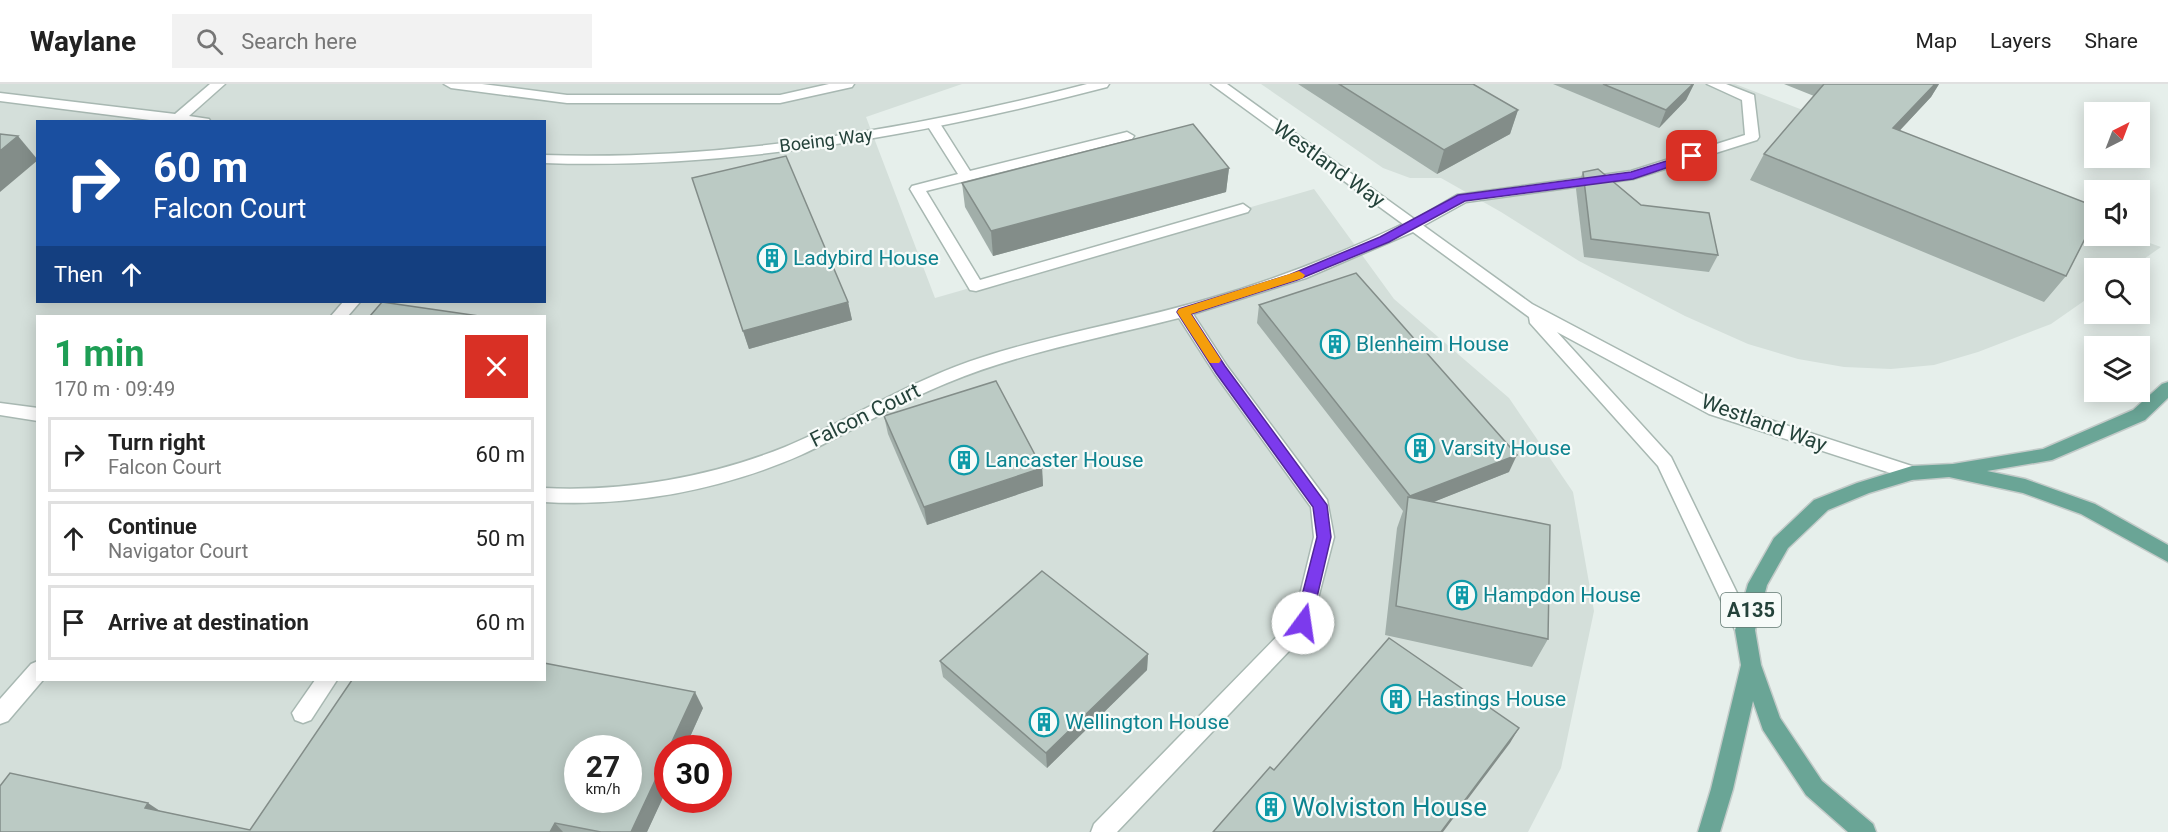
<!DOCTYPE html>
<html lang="en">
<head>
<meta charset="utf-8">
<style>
	:root { --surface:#fff; --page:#f2f2f2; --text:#222; --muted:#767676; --line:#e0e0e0 }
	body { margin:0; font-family:Roboto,sans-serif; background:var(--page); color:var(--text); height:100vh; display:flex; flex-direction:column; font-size:22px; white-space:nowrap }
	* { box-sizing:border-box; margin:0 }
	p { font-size:20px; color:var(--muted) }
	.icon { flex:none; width:33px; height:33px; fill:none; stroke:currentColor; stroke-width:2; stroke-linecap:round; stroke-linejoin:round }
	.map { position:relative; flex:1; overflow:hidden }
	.sheet { position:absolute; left:36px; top:231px; width:510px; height:366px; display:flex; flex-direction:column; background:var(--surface); border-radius:0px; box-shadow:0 3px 15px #0003 }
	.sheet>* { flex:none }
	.hud { position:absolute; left:36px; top:36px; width:510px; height:183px; border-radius:0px; box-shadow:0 3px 15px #0003; background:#1a4fa0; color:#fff; overflow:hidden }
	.needle { width:39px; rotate:42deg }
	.tools { position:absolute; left:2084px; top:18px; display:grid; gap:12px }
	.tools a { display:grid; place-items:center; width:66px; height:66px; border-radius:0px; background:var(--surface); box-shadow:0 3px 15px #0003; font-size:30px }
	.speed { position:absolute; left:564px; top:651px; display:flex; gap:12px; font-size:30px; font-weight:700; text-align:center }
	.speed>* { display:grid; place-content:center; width:78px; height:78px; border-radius:50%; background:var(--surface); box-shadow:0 3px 15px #0003; line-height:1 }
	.speed small { font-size:15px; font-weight:400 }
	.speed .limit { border:9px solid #d22; background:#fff; color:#111 }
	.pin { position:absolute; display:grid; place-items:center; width:51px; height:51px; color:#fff; margin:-26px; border-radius:12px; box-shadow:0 3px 9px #0006 }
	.me { position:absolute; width:66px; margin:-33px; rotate:14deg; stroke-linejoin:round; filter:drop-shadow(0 0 4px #0008) }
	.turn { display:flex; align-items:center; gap:21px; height:126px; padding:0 18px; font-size:27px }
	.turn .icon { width:78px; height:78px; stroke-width:2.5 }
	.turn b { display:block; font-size:42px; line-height:51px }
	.then { display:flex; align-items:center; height:57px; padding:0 18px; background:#0003; gap:12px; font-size:22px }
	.round { display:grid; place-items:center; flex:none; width:63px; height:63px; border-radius:0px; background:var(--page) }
	.head { display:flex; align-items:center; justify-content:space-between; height:102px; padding:0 18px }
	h1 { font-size:36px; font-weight:700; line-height:45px; color:#1e9e55 }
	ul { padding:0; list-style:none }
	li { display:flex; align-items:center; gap:18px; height:75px; margin:0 12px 9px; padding:0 6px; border:3px solid var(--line); border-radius:0px }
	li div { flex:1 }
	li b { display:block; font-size:22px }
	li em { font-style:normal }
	header { display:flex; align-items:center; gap:36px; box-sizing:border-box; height:84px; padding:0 30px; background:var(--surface); border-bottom:2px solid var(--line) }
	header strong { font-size:28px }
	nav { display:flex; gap:33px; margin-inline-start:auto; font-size:21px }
	.search { width:420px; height:54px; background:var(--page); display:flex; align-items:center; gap:15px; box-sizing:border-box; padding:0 21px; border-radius:0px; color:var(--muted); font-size:22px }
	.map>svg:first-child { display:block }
</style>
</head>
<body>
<header>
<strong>Waylane</strong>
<div class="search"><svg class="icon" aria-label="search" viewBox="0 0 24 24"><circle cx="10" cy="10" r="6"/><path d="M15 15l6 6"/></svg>Search here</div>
<nav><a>Map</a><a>Layers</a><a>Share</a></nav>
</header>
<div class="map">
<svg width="2168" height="748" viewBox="0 0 2168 748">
	<rect width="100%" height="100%" fill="#e6efeb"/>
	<!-- built -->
	<g fill="#d4dfda" fill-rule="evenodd">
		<path d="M 0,0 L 962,0 L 866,33 L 935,214 L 1314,105 L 1394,215 L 1509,314 L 1573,408 L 1594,527 L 1561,684 L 1528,748 L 0,748 ZM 38,38 L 544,38 L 544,218 L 38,218 ZM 38,232 L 544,232 L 544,596 L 38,596 ZM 578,664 L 628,664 L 628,716 L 578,716 ZM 668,664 L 718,664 L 718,716 L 668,716 Z"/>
		<path d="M 1261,0 L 1735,0 L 2094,138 L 2094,152 L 2130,152 L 2161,163 L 2131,184 L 2094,184 L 2094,210 L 2051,240 L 1978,268 L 1934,281 L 1891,285 L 1844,283 L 1798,275 L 1748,260 L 1685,232 L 1579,177 L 1501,128 L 1441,94 L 1410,94 L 1383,84 Z"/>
	</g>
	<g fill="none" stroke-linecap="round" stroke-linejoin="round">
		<!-- lane casing -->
		<g stroke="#a8b8b2" stroke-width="3">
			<g id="lane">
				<path d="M 444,0 L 482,0 L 567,11 L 780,11 L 829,0 L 854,0 L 852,3 L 780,19 L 567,19 L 451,4 Z"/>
				<path d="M 1707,0 L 1726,0 L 1754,11 L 1759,53 L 1757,56 L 1633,95 L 1466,118 L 1419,144 L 1414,146 L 1406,141 L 1457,111 L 1631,87 L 1745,51 L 1742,16 Z"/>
				<path d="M 934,37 L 939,38 L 970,87 L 1127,48 L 1134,52 L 1132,55 L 926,107 L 980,196 L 1243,120 L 1250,125 L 1248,128 L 976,207 L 970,206 L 910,105 L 912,102 L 958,90 L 927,41 Z"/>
				<path d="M 0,319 L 38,324 L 38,337 L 0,331 Z"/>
				<path d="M 315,596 L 337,596 L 311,636 L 303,639 L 295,636 L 292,629 Z"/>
			</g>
		</g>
		<!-- street casing -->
		<g stroke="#a8b8b2" stroke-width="3">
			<g id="street">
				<path d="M 210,0 L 225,0 L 189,32 L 209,35 L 211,38 L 166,38 L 0,17 L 0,9 L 175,30 Z"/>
				<path d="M 1087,0 L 1109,0 L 1107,3 C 927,50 731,86 544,79 L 544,71 C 721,77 916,45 1087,0 Z"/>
				<path d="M 1211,0 L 1227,0 L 1532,220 L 1721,320 L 1918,384 L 1921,389 L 1918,394 L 1912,396 L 1709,330 L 1557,248 L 1671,373 L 1755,546 L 1752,552 L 1745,555 L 1738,552 L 1658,382 L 1530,239 L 1529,233 L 1413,148 L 1306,194 L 1193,230 L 1227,282 L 1327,416 L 1334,453 L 1310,545 L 1117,748 L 1091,748 L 1094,740 L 1294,535 L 1314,453 L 1311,423 L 1215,290 L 1179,234 C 1101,254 1022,268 947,299 C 897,319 851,348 801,371 C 722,406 630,423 544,418 L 544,404 C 625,408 710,393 785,363 C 852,335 913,295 983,273 C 1057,249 1134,237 1208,215 C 1275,196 1340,170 1403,140 Z"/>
				<path d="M 343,218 L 360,218 L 348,232 L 331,232 Z"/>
				<path d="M 38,577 L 38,596 L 43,596 L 8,637 L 0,640 L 0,615 L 31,580 Z"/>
			</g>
		</g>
		<!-- primary casing -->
		<g stroke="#c2cac8" stroke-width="3">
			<path id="primary" d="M 2168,298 L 2168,314 L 2145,336 L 2052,376 L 1987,387 L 2025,395 L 2095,420 L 2168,461 L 2168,478 L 2081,430 L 2023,409 L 1949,393 L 1912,396 L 1869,409 L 1828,426 L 1788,464 L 1767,501 L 1755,546 L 1761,581 L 1780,634 L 1822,697 L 1873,740 L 1876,748 L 1848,748 L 1806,711 L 1763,646 L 1753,617 L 1733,705 L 1720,748 L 1698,748 L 1711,705 L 1741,581 L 1735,546 L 1748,500 L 1774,454 L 1814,416 L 1857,399 L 1912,382 L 1953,380 L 2043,365 L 2133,326 L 2162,300 Z"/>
		</g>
		<!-- lane -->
		<use href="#lane" fill="#fff" fill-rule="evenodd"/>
		<!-- street -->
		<use href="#street" fill="#fff" fill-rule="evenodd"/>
		<!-- primary -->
		<use href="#primary" fill="#6aa596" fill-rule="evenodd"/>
	</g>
	<!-- wall -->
	<g fill="#a1aea9">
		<path d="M 1298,0 L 1473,0 L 1518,26 L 1510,50 L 1437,90 Z"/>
		<path d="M 1553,0 L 1694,0 L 1686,16 L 1659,44 Z"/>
		<path d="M 1784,0 L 1939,0 L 1931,13 L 1899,47 L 2066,192 L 2044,218 L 1750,96 L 1764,70 L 1814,12 Z"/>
		<path d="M 1229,84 L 1226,108 L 993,172 L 965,123 L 962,99 Z"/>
		<path d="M 1583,88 L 1641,121 L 1718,171 L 1709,188 L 1584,173 L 1576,105 Z"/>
		<path d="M 692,94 L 848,218 L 852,236 L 749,265 Z"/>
		<path d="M 1259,221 L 1509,388 L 1433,418 L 1548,555 L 1532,583 L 1385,551 L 1397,444 L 1403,427 L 1257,239 Z"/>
		<path d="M 884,332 L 1042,384 L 1043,402 L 927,441 L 888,350 Z"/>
		<path d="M 1148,570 L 1147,586 L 1047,684 L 943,593 L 940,577 Z"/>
		<path d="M 703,624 L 647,748 L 0,748 L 160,727 L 250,746 Z"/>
	</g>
	<!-- shaded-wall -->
	<g fill="#838d89">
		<path d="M 1693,0 L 1694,0 L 1686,16 L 1659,44 L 1666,26 Z"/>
		<path d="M 1935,0 L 1939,0 L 1931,13 L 1877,71 L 1893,44 Z"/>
		<path d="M 1518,26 L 1510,50 L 1437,90 L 1444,66 Z"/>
		<path d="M 18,52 L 38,76 L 0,108 L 0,67 Z"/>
		<path d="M 1229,84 L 1226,108 L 993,172 L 991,147 Z"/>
		<path d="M 848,218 L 852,236 L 749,265 L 743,247 Z"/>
		<path d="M 1517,371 L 1509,388 L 1406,429 L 1407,422 L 1410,412 Z"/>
		<path d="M 1042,384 L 1043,402 L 927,441 L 924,423 Z"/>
		<path d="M 1148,570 L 1147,586 L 1047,684 L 1046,669 Z"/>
		<path d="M 695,608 L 703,624 L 685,664 L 669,664 Z"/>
		<path d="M 1519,644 L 1510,659 L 1443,748 L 1441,748 Z"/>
		<path d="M 668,669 L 668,703 L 647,748 L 631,748 Z"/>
		<path d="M 148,719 L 169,733 L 145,724 Z"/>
		<path d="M 555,739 L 563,748 L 550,748 Z"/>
	</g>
	<!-- building -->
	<g fill="#bbcac4" stroke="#838d89" stroke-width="1.5" fill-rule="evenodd">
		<path d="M 1339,0 L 1473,0 L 1518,26 L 1444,66 Z"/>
		<path d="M 1603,0 L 1693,0 L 1666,26 Z"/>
		<path d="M 1824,0 L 1935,0 L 1893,44 L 2094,122 L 2094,137 L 2066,192 L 1764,70 Z"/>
		<path d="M 1193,40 L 1229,84 L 991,147 L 962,99 Z"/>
		<path d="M 0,50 L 18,52 L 0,67 Z"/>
		<path d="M 786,72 L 848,218 L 743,247 L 692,94 Z"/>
		<path d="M 1598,85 L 1641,121 L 1709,129 L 1718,171 L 1591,155 L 1583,88 Z"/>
		<path d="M 1356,189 L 1517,371 L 1410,412 L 1259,221 Z"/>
		<path d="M 382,218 L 479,232 L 370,232 Z"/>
		<path d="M 996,297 L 1042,384 L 924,423 L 884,332 Z"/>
		<path d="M 1408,413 L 1550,441 L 1548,555 L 1396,522 Z"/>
		<path d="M 1042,487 L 1148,570 L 1046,669 L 940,577 Z"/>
		<path d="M 1389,554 L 1519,644 L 1441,748 L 1213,748 L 1270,683 L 1274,686 Z"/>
		<path d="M 544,579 L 695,608 L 669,664 L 668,664 L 668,669 L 631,748 L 601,748 L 555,739 L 550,748 L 0,748 L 0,702 L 10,689 L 148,719 L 145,724 L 250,746 L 352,596 L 544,596 ZM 578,664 L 628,664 L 628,716 L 578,716 Z"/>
	</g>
	<!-- route -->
	<path fill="#7c3aed" stroke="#51269a" stroke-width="1.5" d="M 1692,69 L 1696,70 L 1696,74 L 1633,95 L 1465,117 L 1389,158 L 1297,196 L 1191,230 L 1225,282 L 1327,421 L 1331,453 L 1311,539 L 1308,544 L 1303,546 L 1298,544 L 1295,539 L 1317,453 L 1313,423 L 1216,289 L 1177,228 L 1179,225 L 1289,191 L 1380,153 L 1458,111 L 1631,88 Z"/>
	<!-- slow -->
	<path fill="#f59e0b" d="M 1299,187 L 1305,191 L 1303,194 L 1191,230 L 1221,276 L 1219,279 L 1210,279 L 1177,228 L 1179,225 Z"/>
	<!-- icons -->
	<defs>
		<g id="building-ring" transform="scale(1.5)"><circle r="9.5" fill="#f7fbf9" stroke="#0f9aa8" stroke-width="1.5"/><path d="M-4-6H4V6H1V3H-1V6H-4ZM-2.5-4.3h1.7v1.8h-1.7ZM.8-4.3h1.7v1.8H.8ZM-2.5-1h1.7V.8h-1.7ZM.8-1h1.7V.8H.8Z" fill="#0f9aa8"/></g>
	</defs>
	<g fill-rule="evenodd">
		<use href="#building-ring" x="772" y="174"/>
		<use href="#building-ring" x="1335" y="260"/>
		<use href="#building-ring" x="1420" y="364"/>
		<use href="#building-ring" x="964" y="376"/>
		<use href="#building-ring" x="1462" y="511"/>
		<use href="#building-ring" x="1396" y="615"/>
		<use href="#building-ring" x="1044" y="638"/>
		<use href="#building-ring" x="1271" y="723"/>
	</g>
	<g text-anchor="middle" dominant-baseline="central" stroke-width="4.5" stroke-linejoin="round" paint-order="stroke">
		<!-- far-street labels -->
		<g font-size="18" fill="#24423a" stroke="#f7fbf9">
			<text transform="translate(826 56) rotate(-7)">Boeing Way</text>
		</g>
		<!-- shield labels -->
		<rect fill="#f7fbf9" stroke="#637a73" stroke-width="1.5" x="1721" y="509" width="60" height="34" rx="4.5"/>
		<g font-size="20" font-weight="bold" fill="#24423a">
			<text x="1751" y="526">A135</text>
		</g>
		<!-- street labels -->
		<g font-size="21" fill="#24423a" stroke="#f7fbf9">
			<text transform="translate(1329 80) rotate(36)">Westland Way</text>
			<text transform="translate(865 331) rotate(-26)">Falcon Court</text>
			<text transform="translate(1764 339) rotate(20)">Westland Way</text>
		</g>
		<!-- culture labels -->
		<g font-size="21" fill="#0d838f" stroke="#f7fbf9" text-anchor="start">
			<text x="793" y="174">Ladybird House</text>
			<text x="1356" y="260">Blenheim House</text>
			<text x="1441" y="364">Varsity House</text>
			<text x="985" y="376">Lancaster House</text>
			<text x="1483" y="511">Hampdon House</text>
			<text x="1417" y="615">Hastings House</text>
			<text x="1065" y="638">Wellington House</text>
		</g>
		<!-- near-culture labels -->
		<g font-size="26" fill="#0d838f" stroke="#f7fbf9" text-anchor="start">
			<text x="1292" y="723">Wolviston House</text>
		</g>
	</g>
</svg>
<div class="tools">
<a><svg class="needle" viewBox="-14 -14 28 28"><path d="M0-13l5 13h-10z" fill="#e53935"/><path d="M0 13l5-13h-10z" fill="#767676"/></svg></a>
<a><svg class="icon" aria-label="sound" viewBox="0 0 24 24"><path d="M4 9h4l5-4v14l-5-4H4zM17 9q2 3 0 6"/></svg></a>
<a><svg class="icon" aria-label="search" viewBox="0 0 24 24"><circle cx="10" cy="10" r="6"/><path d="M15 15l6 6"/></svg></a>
<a><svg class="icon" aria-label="layers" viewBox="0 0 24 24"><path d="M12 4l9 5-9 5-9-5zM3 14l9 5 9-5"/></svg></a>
</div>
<div class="speed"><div>27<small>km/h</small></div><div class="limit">30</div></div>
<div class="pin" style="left:1692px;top:72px;background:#d93025"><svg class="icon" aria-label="arrive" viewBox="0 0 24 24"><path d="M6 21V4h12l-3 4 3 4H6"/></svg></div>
<svg class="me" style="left:1303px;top:539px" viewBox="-20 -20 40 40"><circle r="19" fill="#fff"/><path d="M0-13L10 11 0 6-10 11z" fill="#7c3aed"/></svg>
<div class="hud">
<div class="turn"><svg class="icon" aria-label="right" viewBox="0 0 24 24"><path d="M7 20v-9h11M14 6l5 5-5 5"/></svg><div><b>60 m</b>Falcon Court</div></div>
<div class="then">Then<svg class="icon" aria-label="ahead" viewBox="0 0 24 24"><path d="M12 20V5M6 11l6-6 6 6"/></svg></div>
</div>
<section class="sheet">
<div class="head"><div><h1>1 min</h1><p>170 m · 09:49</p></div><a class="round" style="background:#d93025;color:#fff"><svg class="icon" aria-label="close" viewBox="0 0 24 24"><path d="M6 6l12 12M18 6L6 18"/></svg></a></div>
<ul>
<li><svg class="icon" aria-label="right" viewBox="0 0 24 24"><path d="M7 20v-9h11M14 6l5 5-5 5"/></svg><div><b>Turn right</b><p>Falcon Court</p></div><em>60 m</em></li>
<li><svg class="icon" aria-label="ahead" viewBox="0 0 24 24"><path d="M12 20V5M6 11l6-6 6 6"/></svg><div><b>Continue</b><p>Navigator Court</p></div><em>50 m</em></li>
<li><svg class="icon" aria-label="arrive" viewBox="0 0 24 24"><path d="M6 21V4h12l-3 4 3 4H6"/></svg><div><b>Arrive at destination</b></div><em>60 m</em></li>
</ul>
</section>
</div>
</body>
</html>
